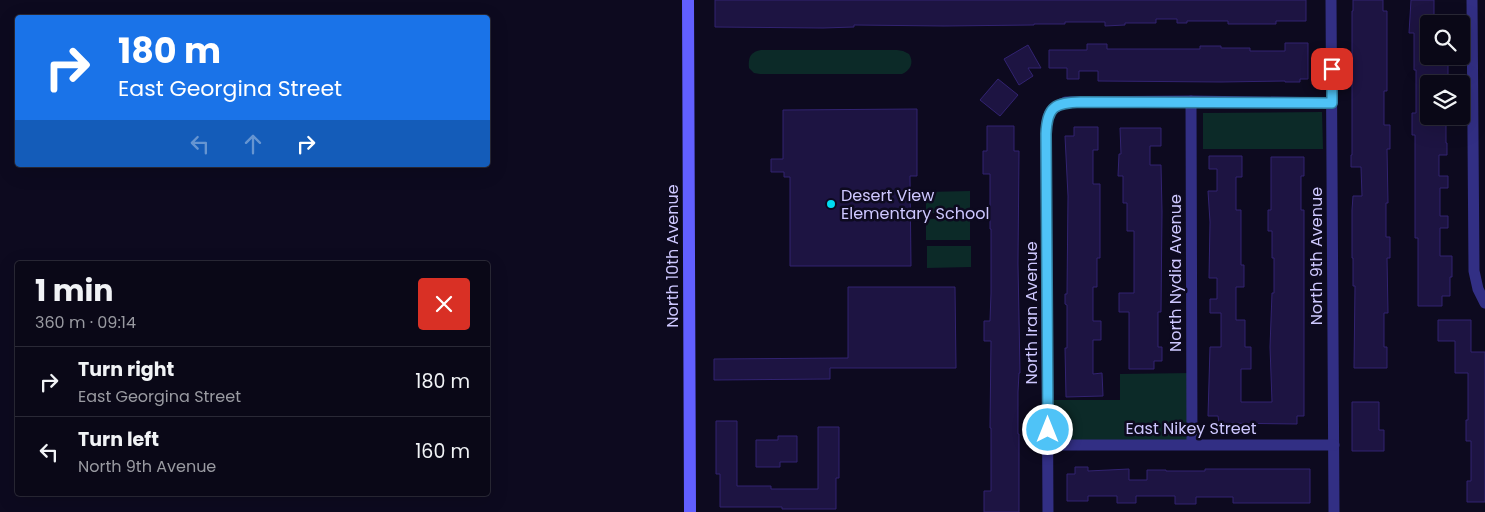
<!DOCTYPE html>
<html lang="en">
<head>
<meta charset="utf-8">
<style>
	:root { --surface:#0a0817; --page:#131120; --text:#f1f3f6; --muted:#999aa1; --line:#2a2936 }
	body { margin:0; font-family:Poppins,sans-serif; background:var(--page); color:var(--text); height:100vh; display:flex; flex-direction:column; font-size:19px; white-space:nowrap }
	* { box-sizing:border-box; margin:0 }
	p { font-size:16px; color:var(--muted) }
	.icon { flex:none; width:28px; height:28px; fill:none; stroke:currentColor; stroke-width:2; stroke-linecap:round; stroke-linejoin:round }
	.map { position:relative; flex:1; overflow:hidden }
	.side { position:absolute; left:15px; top:261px; width:475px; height:235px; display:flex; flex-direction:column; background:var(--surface); border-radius:5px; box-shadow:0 5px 20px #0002,0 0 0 1px var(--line) }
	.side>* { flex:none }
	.hud { position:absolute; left:15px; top:15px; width:475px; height:152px; border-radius:5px; box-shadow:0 5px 20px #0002,0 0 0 1px var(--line); background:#1a73e8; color:#fff; overflow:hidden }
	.fabs { position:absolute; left:1420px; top:15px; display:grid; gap:10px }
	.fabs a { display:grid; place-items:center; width:50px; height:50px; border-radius:5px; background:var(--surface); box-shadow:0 5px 20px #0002,0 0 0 1px var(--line); font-size:25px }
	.pin { position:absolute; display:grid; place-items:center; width:42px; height:42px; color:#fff; margin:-21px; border-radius:10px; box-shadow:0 2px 8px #0006 }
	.me { position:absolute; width:55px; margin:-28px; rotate:0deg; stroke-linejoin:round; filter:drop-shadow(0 0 4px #0008) }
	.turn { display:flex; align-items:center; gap:18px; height:105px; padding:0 20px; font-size:22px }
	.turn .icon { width:65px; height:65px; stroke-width:2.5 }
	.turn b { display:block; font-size:35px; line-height:42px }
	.lanes { display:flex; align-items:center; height:48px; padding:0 20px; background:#0003; justify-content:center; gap:25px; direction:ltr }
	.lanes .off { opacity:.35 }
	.round { display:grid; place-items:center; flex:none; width:52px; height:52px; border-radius:5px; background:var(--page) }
	.summary { display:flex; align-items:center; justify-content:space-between; height:85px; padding:0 20px }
	h1 { font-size:30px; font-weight:700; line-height:38px }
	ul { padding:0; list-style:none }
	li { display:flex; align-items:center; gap:15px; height:70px; padding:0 20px; border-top:1px solid var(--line) }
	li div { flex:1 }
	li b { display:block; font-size:19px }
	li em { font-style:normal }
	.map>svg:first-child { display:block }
</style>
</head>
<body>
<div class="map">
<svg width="1485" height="512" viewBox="0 0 1485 512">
	<rect width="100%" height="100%" fill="#0d0a1f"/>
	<!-- green -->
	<g fill="#0c2a28">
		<path d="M 761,50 L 897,50 L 903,51 L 909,54 C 914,62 911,70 902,74 L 760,74 L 754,73 L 749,68 C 748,58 750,52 761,50 Z"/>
		<path d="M 1322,112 L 1323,149 L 1203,149 L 1203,113 Z"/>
		<path d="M 970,191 L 970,213 L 926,213 L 926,192 Z"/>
		<path d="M 970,218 L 970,240 L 926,240 L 926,219 Z"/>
		<path d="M 927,246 L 971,246 L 971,267 L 927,268 Z"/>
		<path d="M 1192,373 L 1192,444 L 1048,445 L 1048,400 L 1120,400 L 1120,374 Z"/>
	</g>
	<!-- building -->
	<g fill="#1d1442" stroke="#322371">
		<path d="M 715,0 L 1306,0 L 1306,21 L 1276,21 L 1276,24 L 1228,24 L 1228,21 L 1187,21 L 1187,23 L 1177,23 L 1177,19 L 1156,19 L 1156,23 L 1125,23 L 1125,25 L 1105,26 L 1105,22 L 1065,22 L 1065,24 L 1034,24 L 1034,25 L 944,26 L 854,25 L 854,27 L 823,28 L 715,27 Z"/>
		<path d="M 1353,0 L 1383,0 L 1383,11 L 1387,11 L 1387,91 L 1384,91 L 1384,125 L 1390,125 L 1390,149 L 1387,149 L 1388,203 L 1386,203 L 1386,237 L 1390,237 L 1390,258 L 1387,258 L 1388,313 L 1384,313 L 1384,347 L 1387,347 L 1387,368 L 1354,368 L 1355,286 L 1353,286 L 1353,258 L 1352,258 L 1352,210 L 1353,196 L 1362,196 L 1361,167 L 1351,167 L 1351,155 L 1352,155 L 1352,11 L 1353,11 Z"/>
		<path d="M 1411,0 L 1434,0 L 1434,24 L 1429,24 L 1429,56 L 1448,56 L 1448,84 L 1429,84 L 1429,116 L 1446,116 L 1446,143 L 1447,143 L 1447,155 L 1439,155 L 1439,176 L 1448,176 L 1448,188 L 1440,188 L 1440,216 L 1448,216 L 1448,228 L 1440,228 L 1440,256 L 1452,256 L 1452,277 L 1450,277 L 1450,296 L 1442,296 L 1442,306 L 1418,306 L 1418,238 L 1415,238 L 1415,135 L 1412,135 L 1412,113 L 1416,113 L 1416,70 L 1414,70 L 1414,33 L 1409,33 Z"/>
		<path d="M 1285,43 L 1308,43 L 1308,79 L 1300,79 L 1300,82 L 1285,82 L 1285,81 L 1221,82 L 1098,81 L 1098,71 L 1079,71 L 1079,79 L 1067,79 L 1067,68 L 1049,68 L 1049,50 L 1087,50 L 1087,44 L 1107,44 L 1107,49 L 1200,49 L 1200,46 L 1221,46 L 1221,48 L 1250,48 L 1250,51 L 1285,51 Z"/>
		<path d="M 1028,45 L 1041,68 L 1028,68 L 1033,76 L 1019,85 L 1004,59 Z"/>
		<path d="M 998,79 L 1018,95 L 1000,116 L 980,100 Z"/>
		<path d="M 917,109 L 917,176 L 910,176 L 911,266 L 790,266 L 790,177 L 784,177 L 784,172 L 771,172 L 771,159 L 783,159 L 783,110 Z"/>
		<path d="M 987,126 L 1014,126 L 1014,151 L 1019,151 L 1018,264 L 1020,373 L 1019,373 L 1018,392 L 1018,434 L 1019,434 L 1019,512 L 984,512 L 984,491 L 991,491 L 991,428 L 990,428 L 991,341 L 984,341 L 984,321 L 990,321 L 991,293 L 991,229 L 990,229 L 990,174 L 983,174 L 983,151 L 987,151 Z"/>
		<path d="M 1074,127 L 1098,127 L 1098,150 L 1093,150 L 1093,184 L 1100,184 L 1100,258 L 1097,258 L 1097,287 L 1093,287 L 1093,321 L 1101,321 L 1101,340 L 1093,340 L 1093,374 L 1102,373 L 1103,396 L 1066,397 L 1065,348 L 1067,348 L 1067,305 L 1065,304 L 1065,294 L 1067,294 L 1068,196 L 1065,136 L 1074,136 Z"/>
		<path d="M 1120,128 L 1161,128 L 1161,146 L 1150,146 L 1150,165 L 1161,165 L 1162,212 L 1161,312 L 1158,312 L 1158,347 L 1162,347 L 1162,361 L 1154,361 L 1154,369 L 1129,369 L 1129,312 L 1119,312 L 1119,293 L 1134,293 L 1134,231 L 1127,231 L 1127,203 L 1123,203 L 1123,176 L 1118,176 L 1119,154 L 1121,154 Z"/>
		<path d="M 1209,156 L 1242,156 L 1242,177 L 1236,177 L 1236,210 L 1241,210 L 1241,265 L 1244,265 L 1244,287 L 1236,287 L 1236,320 L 1245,320 L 1245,347 L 1251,347 L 1251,369 L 1241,369 L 1241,402 L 1272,402 L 1270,347 L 1272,293 L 1274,293 L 1274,258 L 1272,258 L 1272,231 L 1268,231 L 1268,210 L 1271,210 L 1271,157 L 1304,157 L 1304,176 L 1301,176 L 1301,210 L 1304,210 L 1304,416 L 1297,416 L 1297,424 L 1219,423 L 1218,416 L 1208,416 L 1210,347 L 1221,347 L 1221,313 L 1210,313 L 1210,299 L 1217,299 L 1217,278 L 1209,278 L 1210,222 L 1208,191 L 1217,191 L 1217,169 L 1209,169 Z"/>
		<path d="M 848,287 L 955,287 L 956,368 L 830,368 L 830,379 L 714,380 L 714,359 L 848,358 Z"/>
		<path d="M 1438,320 L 1471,320 L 1471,352 L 1485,352 L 1485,502 L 1467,502 L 1467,481 L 1471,481 L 1471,441 L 1466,441 L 1466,420 L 1468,420 L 1468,373 L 1455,373 L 1455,341 L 1438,341 Z"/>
		<path d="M 1352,402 L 1379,402 L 1379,430 L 1384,430 L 1384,451 L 1352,451 Z"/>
		<path d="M 716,421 L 737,421 L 737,486 L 771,486 L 771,489 L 818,489 L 818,427 L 839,427 L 839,478 L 836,478 L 836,509 L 782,509 L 782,507 L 720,507 L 720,474 L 716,474 Z"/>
		<path d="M 778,436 L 797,436 L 797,462 L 780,462 L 780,467 L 756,467 L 756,440 L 778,440 Z"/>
		<path d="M 1075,467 L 1088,467 L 1088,471 L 1129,469 L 1129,480 L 1147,480 L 1147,470 L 1166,470 L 1166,471 L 1205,471 L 1205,469 L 1310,469 L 1310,503 L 1233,503 L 1233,497 L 1196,497 L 1196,504 L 1175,504 L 1175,496 L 1136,496 L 1136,503 L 1117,503 L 1117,496 L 1088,496 L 1088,501 L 1067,501 L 1067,474 L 1075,474 Z"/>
	</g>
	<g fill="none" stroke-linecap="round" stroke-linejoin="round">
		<!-- street -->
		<g stroke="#322f84" stroke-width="11">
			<path d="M 1331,0 L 1334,512"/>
			<path d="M 1472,0 L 1474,271 L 1478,289 L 1485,303"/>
			<path d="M 1191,101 L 1192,444"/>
			<path d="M 1048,445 L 1334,445"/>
			<path d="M 1048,512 L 1046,134 C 1047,115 1048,109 1066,102 L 1191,101 L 1332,103"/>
		</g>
		<!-- secondary -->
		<path stroke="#615fff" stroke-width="12" d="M 688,0 L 690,512"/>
	</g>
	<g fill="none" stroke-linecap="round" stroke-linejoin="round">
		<!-- route casing -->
		<g stroke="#337fa1" stroke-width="12">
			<path id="route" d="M 1048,430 L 1046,134 C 1047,106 1055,103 1081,102 L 1332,103 L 1332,69"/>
		</g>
		<!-- route -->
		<use href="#route" stroke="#4fc3f7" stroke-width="9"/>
	</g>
	<!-- markers -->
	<circle fill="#00ddf3" stroke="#0d0a1f" stroke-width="2" cx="831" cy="204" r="5"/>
	<g text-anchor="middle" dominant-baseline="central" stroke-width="5" stroke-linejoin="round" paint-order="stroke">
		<!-- poi labels -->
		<g font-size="16" fill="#cec8ff" stroke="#0d0a1f" text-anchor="start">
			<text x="841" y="195">Desert View<tspan x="841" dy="18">Elementary School</tspan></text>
		</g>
		<!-- street labels -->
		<g font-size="16" fill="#cec8ff" stroke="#0d0a1f">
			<text transform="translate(672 256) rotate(-90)">North 10th Avenue</text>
			<text transform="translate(1316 256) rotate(-90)">North 9th Avenue</text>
			<text transform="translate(1175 273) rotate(-90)">North Nydia Avenue</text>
			<text transform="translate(1031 313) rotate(-90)">North Iran Avenue</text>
			<text x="1191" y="428">East Nikey Street</text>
		</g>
	</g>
</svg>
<div class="fabs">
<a><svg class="icon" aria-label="search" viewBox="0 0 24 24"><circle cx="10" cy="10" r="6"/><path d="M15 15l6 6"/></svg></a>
<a><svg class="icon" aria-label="layers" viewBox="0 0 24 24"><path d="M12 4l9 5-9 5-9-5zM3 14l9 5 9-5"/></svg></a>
</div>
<div class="pin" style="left:1332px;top:69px;background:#d93025"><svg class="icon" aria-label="arrive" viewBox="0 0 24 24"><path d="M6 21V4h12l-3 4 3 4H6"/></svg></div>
<svg class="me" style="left:1048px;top:430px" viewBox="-20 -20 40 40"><circle r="17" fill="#4fc3f7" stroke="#fff" stroke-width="3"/><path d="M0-11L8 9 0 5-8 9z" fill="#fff"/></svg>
<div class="hud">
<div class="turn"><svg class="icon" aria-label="right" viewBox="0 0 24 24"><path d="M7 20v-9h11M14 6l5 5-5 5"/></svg><div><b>180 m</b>East Georgina Street</div></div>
<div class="lanes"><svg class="icon off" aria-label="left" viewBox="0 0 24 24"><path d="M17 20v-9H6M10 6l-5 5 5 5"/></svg><svg class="icon off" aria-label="ahead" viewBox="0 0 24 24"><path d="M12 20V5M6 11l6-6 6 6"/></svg><svg class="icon" aria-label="right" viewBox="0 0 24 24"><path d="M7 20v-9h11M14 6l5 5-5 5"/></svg></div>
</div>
<section class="side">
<div class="summary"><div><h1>1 min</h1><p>360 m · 09:14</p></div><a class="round" style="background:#d93025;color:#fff"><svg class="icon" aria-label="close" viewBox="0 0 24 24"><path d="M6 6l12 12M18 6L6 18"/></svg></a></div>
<ul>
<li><svg class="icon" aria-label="right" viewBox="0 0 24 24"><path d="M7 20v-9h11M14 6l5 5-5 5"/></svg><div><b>Turn right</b><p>East Georgina Street</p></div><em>180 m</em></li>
<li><svg class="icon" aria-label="left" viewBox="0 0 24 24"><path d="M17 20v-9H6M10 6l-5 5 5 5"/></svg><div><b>Turn left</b><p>North 9th Avenue</p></div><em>160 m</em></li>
</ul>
</section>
</div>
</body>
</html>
